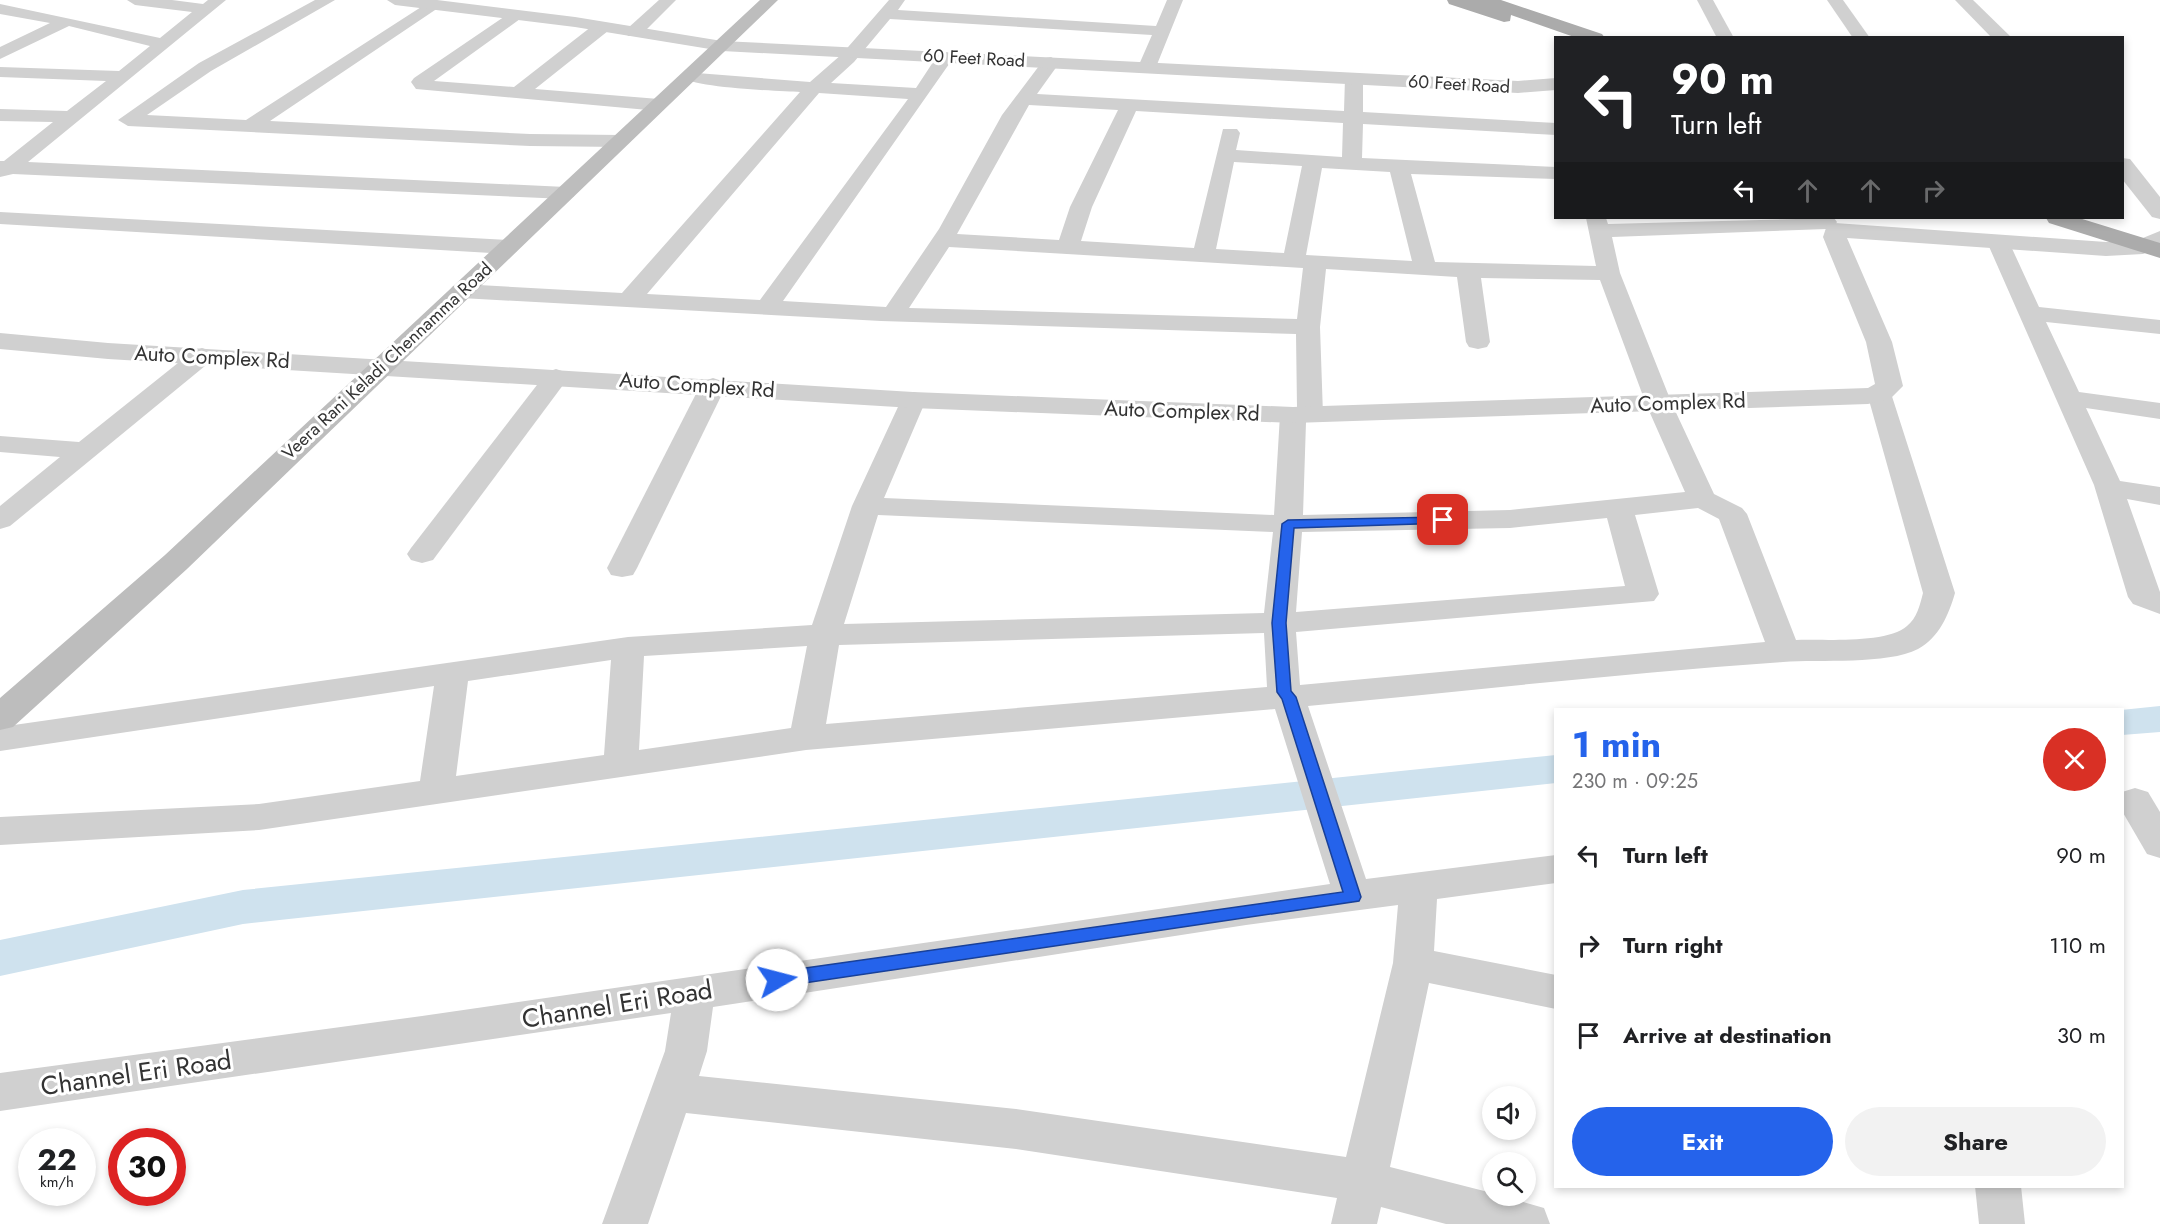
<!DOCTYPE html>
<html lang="en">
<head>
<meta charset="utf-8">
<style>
	:root { --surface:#fff; --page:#f2f2f2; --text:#202124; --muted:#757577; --accent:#2563eb }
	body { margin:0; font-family:Jost,sans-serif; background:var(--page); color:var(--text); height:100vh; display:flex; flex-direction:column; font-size:22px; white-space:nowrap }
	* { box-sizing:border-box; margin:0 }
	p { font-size:20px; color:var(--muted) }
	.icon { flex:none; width:33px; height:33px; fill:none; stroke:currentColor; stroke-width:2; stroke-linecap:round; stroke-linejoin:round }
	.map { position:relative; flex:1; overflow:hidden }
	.side { position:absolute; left:1554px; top:708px; width:570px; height:480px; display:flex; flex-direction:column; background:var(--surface); border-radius:0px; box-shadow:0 3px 9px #0003 }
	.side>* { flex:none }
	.hud { position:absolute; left:1554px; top:36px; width:570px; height:183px; border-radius:0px; box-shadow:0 3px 9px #0003; background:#202124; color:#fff; overflow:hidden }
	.buttons { position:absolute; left:1482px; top:1086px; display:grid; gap:12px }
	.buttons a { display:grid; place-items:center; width:54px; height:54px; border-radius:50%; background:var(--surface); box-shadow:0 3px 9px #0003; font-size:30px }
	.speed { position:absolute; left:18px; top:1128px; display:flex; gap:12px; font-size:30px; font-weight:700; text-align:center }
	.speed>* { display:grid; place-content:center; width:78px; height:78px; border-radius:50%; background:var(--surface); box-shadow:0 3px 9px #0003; line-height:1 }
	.speed small { font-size:15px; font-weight:400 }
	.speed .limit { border:9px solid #d22; background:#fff; color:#111 }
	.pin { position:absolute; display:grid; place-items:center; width:51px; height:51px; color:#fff; margin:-26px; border-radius:12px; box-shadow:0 3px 9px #0006 }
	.me { position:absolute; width:66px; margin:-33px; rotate:82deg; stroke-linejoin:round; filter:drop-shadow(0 0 4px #0008) }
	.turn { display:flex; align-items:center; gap:21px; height:126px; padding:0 18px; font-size:27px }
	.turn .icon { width:78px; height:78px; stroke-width:2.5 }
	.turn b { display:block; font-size:42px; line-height:51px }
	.lanes { display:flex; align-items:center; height:57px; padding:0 18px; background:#0003; justify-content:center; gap:30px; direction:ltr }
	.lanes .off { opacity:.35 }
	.round { display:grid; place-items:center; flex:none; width:63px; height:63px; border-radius:32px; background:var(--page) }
	.headline { display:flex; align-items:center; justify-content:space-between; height:102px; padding:0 18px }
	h1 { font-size:36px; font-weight:700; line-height:45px; color:var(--accent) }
	.action { display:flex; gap:12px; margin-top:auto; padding:12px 18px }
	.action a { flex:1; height:69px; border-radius:36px; background:var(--accent); color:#fff; font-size:24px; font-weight:700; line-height:69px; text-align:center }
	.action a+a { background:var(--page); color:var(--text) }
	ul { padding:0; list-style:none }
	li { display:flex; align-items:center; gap:18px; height:90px; padding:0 18px }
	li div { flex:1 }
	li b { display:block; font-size:22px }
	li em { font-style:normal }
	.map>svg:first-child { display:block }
</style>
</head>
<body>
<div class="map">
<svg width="2160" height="1224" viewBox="0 0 2160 1224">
	<rect width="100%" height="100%" fill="#fff"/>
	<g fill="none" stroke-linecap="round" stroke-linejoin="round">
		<!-- canal -->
		<g fill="#cfe2ee" fill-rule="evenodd">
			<path d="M 2160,706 L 2160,732 L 2122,735 L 2121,710 Z"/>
			<path d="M 1556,755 L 1556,783 L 243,924 L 0,976 L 0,940 L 243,890 Z"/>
		</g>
		<!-- minor -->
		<g fill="#d0d0d0" fill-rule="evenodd">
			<path d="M 127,0 L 172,0 L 203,4 L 208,0 L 226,0 L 28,162 L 566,187 L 573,189 L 576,193 L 573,197 L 566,199 L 13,174 L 0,177 L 0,161 L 4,161 L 53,122 L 0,121 L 0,109 L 67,111 L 106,81 L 0,77 L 0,67 L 119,71 L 150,46 L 69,26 L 0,59 L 0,47 L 50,23 L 0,14 L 0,4 L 160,38 L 192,12 L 135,5 Z"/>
			<path d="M 315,0 L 335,0 L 211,71 L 147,115 L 246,120 L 432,0 L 438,2 L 440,5 L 438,8 L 270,121 L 530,134 L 621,135 L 631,141 L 621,147 L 530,146 L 128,126 L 118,120 L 199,63 Z"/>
			<path d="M 659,0 L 676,0 L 640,36 L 628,36 L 626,32 L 628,28 Z"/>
			<path d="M 889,0 L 905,0 L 898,10 L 1156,26 L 1167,0 L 1183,0 L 1156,67 L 1147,72 L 1138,67 L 1152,35 L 890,19 L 854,62 L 831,83 L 916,88 L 939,53 L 951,53 L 954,57 L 783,301 L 886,307 L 939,229 L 1002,115 L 1045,58 L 1051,57 L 1060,62 L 1037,94 L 1344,111 L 1345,78 L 1354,73 L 1363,78 L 1363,112 L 1556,123 L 1556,135 L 1363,124 L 1362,158 L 1556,167 L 1556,179 L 1411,174 L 1435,262 L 1596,266 L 1586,218 L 1606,218 L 1608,224 L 1834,218 L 1837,222 L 1834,227 L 1826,229 L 1612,237 L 1620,273 L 1672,404 L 1714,494 L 1742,508 L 1747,514 L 1796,640 C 1824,639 1887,644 1907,626 C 1917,618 1920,605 1923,593 L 1867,393 L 1871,387 L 1880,385 L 1889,387 L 1955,593 C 1949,614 1939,638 1918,649 C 1887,665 1820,659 1783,662 C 1625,673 1466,691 1308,706 L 1366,879 L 1556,855 L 1556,883 L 1437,899 L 1434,951 L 1556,975 L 1556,1009 L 1429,983 L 1390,1167 L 1492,1193 L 1492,1196 L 1502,1196 L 1544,1208 L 1550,1224 L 1446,1224 L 1381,1207 L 1377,1224 L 1331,1224 L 1337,1198 L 1016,1149 L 686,1113 L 648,1224 L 602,1224 L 665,1051 L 671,1013 L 0,1111 L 0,1073 L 422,1016 L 1330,884 L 1275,709 L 806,750 L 259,830 L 0,845 L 0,817 L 259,804 L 420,781 L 434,686 L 0,751 L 0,727 L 628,637 L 812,625 L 852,506 L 904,394 L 913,392 L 922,394 L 926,400 L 884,498 L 1274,515 L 1280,415 L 1284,409 L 1297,408 L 1296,334 L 881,321 L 461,298 L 453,296 L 449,291 L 453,286 L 461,284 L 622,293 L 800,92 C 781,91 689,88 681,76 L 684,72 L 810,82 L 842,54 ZM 819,93 L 908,99 L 760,300 L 647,294 ZM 1029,105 L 1118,110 L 1070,207 L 1059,240 L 957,234 ZM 1136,111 L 1343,123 L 1342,157 L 1236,150 L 1240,133 L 1237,129 L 1223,129 L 1194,248 L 1081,241 L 1092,207 ZM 1234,162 L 1302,166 L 1284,253 L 1216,249 ZM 1322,168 L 1390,172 L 1412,261 L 1306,255 ZM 949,247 L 1303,268 L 1297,319 L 909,308 ZM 1326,269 L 1457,277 L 1466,342 L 1469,347 L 1478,349 L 1487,347 L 1490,342 L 1481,278 L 1600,280 L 1646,404 L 1685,492 L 1510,510 L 1303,515 L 1306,422 L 1319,421 L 1323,415 L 1320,327 ZM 1698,508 L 1719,519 L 1765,642 L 1300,685 L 1296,632 L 1654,601 L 1659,594 L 1635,515 ZM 878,515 L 1273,532 L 1264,613 L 844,624 ZM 1607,518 L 1625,586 L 1296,612 L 1302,532 L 1510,528 ZM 1264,633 L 1267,687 L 826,724 L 839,645 ZM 807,646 L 791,728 L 639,750 L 644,656 ZM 611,660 L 604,755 L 456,776 L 468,681 ZM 1398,905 L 1393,963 L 1346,1157 L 1016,1109 L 699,1076 L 707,1051 L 713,1007 L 1246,925 Z"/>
			<path d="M 1697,0 L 1713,0 L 1734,38 L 1717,38 Z"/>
			<path d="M 1827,0 L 1843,0 L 1870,38 L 1853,38 Z"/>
			<path d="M 514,10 L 522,15 L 520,19 L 434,81 L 514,87 L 596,23 L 602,22 L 610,27 L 608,31 L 535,89 L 659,99 L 668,105 L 659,111 L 416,89 L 411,82 L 414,78 Z"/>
			<path d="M 0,212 L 508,240 L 516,242 L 519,247 L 516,252 L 508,254 L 0,224 Z"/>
			<path d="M 1998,235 L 2006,237 L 2009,242 L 2039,307 L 2160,320 L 2160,334 L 2046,322 L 2079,392 L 2160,403 L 2160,419 L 2086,408 L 2120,481 L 2160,487 L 2160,505 L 2127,499 L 2160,592 L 2160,614 L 2133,604 L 2128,597 L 2094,485 L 1987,242 L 1990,237 Z"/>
			<path d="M 202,348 L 211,351 L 215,356 L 211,361 L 10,526 L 0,529 L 0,506 L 60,457 L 0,452 L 0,436 L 79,442 L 193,351 Z"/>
			<path d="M 556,369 L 565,372 L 569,377 L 433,560 L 422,563 L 411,560 L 407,554 L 411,548 L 547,372 Z"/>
			<path d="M 713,378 L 722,381 L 726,386 L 637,568 L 633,575 L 622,577 L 611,575 L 607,568 L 700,386 L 704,381 Z"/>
			<path d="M 2135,788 L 2148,792 L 2160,812 L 2160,858 L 2147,854 L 2122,811 L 2122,792 Z"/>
			<path d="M 1975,1186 L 2021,1186 L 2025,1224 L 1979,1224 Z"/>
		</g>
		<!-- tertiary -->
		<g fill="#d0d0d0" fill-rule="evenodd">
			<path d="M 387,0 L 437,0 L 575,17 L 722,41 L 1518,81 L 1556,78 L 1556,90 L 1518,93 L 722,51 L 575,27 L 395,5 Z"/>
			<path d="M 1955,0 L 1973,0 L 2012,38 L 1992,38 Z"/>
			<path d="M 2122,158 L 2130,159 L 2160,197 L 2160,219 L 2152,217 L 2122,179 Z"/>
			<path d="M 1835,223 L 2106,242 L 2138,240 L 2160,231 L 2160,247 L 2143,254 L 2106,256 L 1847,238 L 1892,342 L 1903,386 L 1890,399 L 1868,404 L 1293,423 L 913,408 L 108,359 L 0,349 L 0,333 L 108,343 L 913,392 L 1293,407 L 1868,388 L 1875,384 L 1866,342 L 1823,237 L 1827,225 Z"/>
		</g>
		<!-- secondary -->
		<path fill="#bdbdbd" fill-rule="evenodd" d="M 760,0 L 778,0 L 187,569 L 13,727 L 0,730 L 0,698 L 165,555 Z"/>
		<!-- primary -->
		<g fill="#ababab" fill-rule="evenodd">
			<path d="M 1447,0 L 1501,0 L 1602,34 L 1605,38 L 1577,38 L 1511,15 L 1510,21 L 1504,22 L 1449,4 Z"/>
			<path d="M 2046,218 L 2079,218 L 2160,243 L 2160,258 L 2049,223 Z"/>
		</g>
	</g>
	<!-- route -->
	<path fill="#2563eb" stroke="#184099" stroke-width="1.5" d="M 1443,517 L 1448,518 L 1448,523 L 1294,528 L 1286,623 L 1291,691 L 1296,697 L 1361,897 L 1359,901 L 777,987 L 771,985 L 768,980 L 771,974 L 777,972 L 1343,892 L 1282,699 L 1277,692 L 1272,623 L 1282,524 L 1288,520 Z"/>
	<g text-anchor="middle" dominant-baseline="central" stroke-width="6" stroke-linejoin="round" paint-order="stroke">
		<!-- far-street labels -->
		<g font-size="18" fill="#333" stroke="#fff">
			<text transform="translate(974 58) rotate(3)">60 Feet Road</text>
			<text transform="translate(1459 84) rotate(3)">60 Feet Road</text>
			<text transform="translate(387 361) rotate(-43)">Veera Rani Keladi Chennamma Road</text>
		</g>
		<!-- street labels -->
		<g font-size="21" fill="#333" stroke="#fff">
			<text transform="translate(212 357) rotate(3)">Auto Complex Rd</text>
			<text transform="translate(697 385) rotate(4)">Auto Complex Rd</text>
			<text transform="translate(1668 403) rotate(-2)">Auto Complex Rd</text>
			<text transform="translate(1182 411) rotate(2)">Auto Complex Rd</text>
		</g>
		<!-- near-street labels -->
		<g font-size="26" fill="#333" stroke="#fff">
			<text transform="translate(617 1004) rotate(-9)">Channel Eri Road</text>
			<text transform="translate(136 1073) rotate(-8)">Channel Eri Road</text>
		</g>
	</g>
</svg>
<div class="buttons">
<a><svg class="icon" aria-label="sound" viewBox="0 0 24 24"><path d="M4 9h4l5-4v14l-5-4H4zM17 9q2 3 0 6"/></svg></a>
<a><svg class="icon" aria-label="search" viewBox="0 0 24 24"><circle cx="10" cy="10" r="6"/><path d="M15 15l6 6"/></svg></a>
</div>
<div class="speed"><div>22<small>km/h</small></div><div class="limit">30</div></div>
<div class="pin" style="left:1443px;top:520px;background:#d93025"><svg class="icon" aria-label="arrive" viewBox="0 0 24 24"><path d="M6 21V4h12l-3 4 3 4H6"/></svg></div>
<svg class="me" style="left:777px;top:980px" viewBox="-20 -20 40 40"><circle r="19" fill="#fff"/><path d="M0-13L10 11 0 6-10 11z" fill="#2563eb"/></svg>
<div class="hud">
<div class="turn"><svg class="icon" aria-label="left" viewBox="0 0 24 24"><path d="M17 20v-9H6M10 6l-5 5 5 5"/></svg><div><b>90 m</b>Turn left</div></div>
<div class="lanes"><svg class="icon" aria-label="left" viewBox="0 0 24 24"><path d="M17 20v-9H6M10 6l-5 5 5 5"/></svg><svg class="icon off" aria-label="ahead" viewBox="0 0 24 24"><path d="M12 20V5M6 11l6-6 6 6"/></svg><svg class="icon off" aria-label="ahead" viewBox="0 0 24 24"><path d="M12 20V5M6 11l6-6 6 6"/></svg><svg class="icon off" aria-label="right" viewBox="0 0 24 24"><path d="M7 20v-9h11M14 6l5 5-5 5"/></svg></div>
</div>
<section class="side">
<div class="headline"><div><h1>1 min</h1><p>230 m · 09:25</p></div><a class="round" style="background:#d93025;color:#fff"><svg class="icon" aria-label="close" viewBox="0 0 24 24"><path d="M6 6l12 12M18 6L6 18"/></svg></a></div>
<ul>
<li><svg class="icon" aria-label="left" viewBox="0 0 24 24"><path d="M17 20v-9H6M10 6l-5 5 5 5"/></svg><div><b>Turn left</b></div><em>90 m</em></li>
<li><svg class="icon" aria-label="right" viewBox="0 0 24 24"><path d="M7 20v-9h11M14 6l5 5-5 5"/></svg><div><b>Turn right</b></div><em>110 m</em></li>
<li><svg class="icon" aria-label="arrive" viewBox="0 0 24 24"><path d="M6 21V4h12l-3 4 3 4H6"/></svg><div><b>Arrive at destination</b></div><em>30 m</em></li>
</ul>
<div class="action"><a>Exit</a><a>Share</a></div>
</section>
</div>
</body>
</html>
